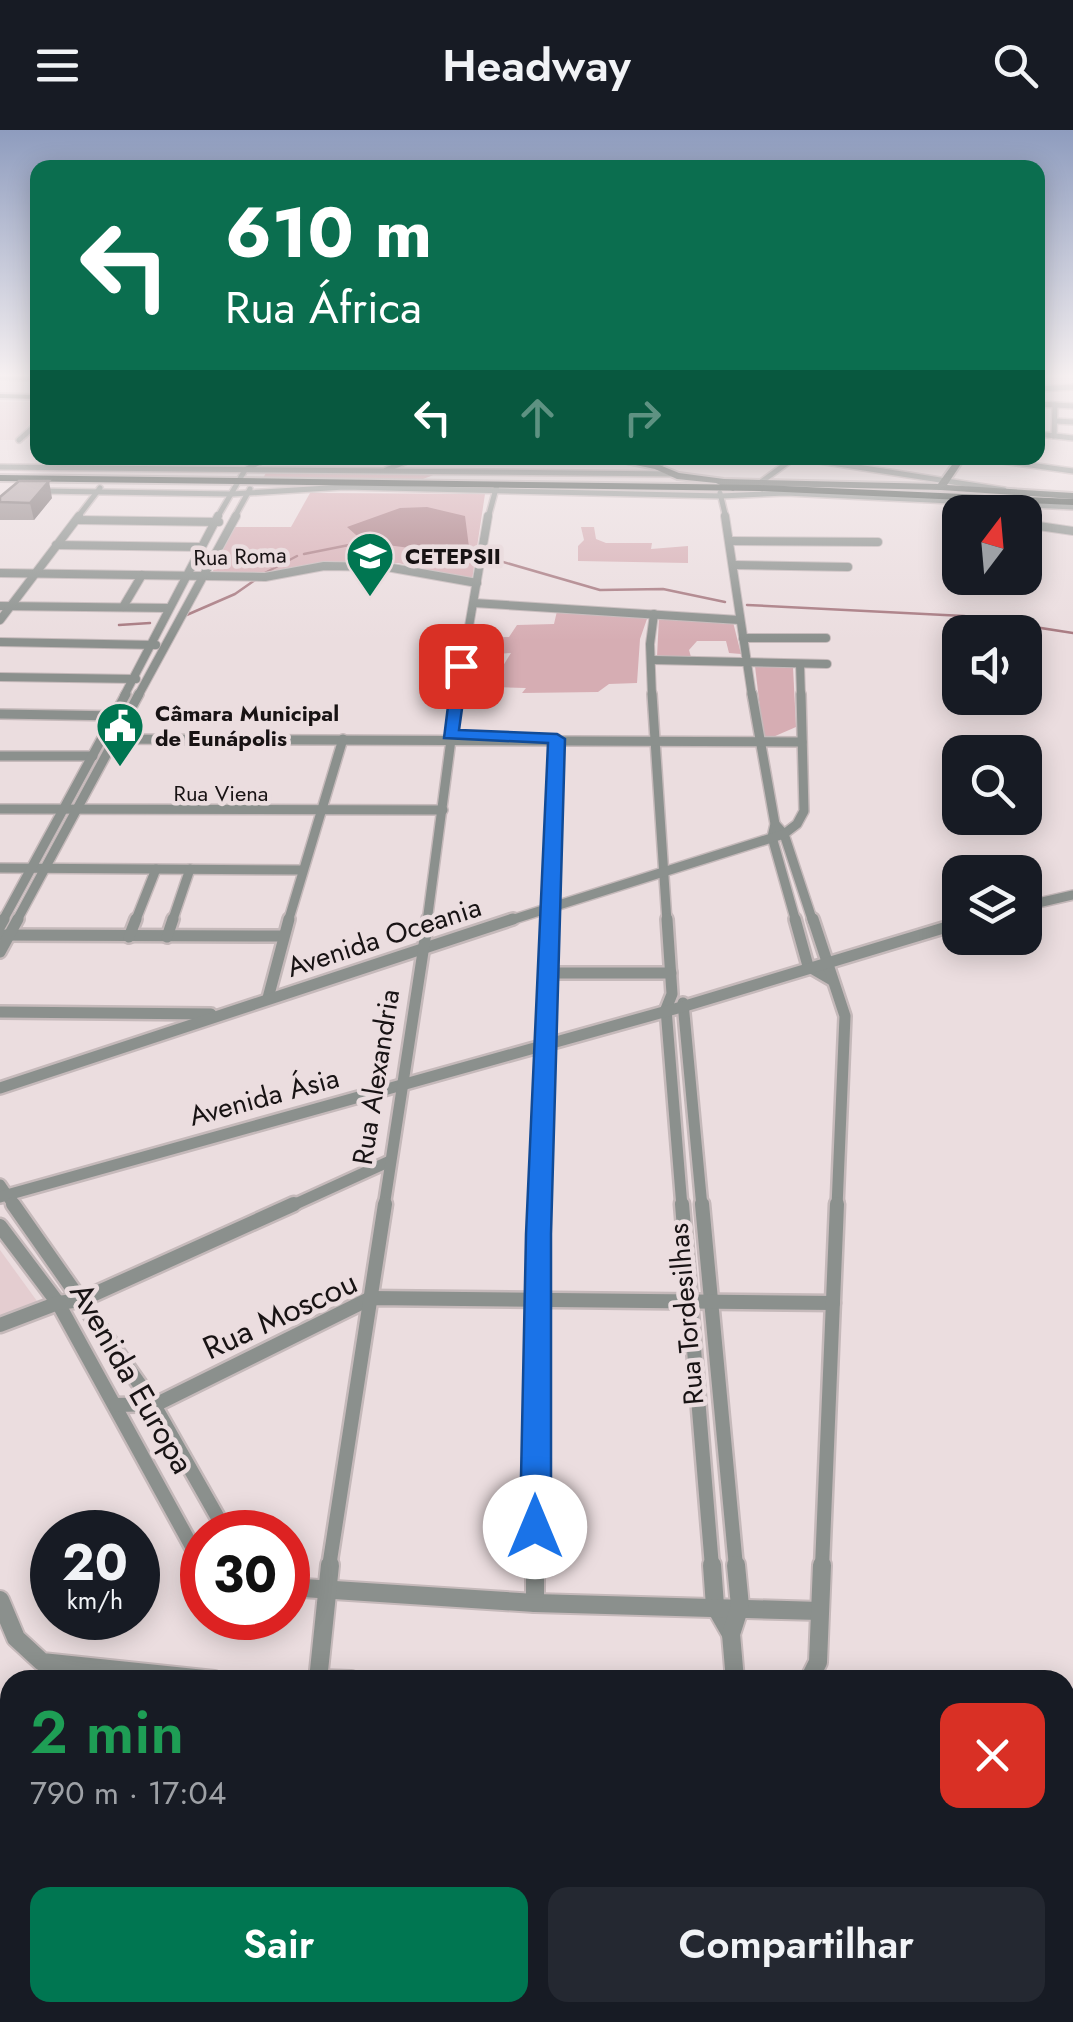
<!DOCTYPE html>
<html lang="pt">
<head>
<meta charset="utf-8">
<style>
	:root { --surface:#171b24; --page:#242831; --text:#f1f3f6; --muted:#9ea1a6; --accent:#007651 }
	body { margin:0; font-family:Jost,sans-serif; background:var(--page); color:var(--text); height:100vh; display:flex; flex-direction:column; font-size:38px; white-space:nowrap }
	* { box-sizing:border-box; margin:0 }
	p { font-size:32px; color:var(--muted) }
	.icon { flex:none; width:55px; height:55px; fill:none; stroke:currentColor; stroke-width:2; stroke-linecap:round; stroke-linejoin:round }
	.map { position:relative; flex:1; overflow:hidden }
	.details { position:absolute; left:0px; top:1540px; width:1075px; height:352px; display:flex; flex-direction:column; background:var(--surface); border-radius:30px 30px 0 0; box-shadow:0 5px 25px #0003 }
	.details>* { flex:none }
	.banner { position:absolute; left:30px; top:30px; width:1015px; height:305px; border-radius:20px; box-shadow:0 5px 25px #0003; background:#0b6e4f; color:#fff; overflow:hidden }
	.needle { width:65px; rotate:16deg }
	.buttons { position:absolute; left:942px; top:365px; display:grid; gap:20px }
	.buttons a { display:grid; place-items:center; width:100px; height:100px; border-radius:20px; background:var(--surface); box-shadow:0 5px 25px #0003; font-size:50px }
	.speed { position:absolute; left:30px; top:1380px; display:flex; gap:20px; font-size:50px; font-weight:700; text-align:center }
	.speed>* { display:grid; place-content:center; width:130px; height:130px; border-radius:50%; background:var(--surface); box-shadow:0 5px 25px #0003; line-height:1 }
	.speed small { font-size:25px; font-weight:400 }
	.speed .limit { border:15px solid #d22; background:#fff; color:#111 }
	.pin { position:absolute; display:grid; place-items:center; width:85px; height:85px; color:#fff; margin:-42px; border-radius:20px; box-shadow:0 5px 15px #0006 }
	.me { position:absolute; width:110px; margin:-55px; rotate:0deg; stroke-linejoin:round; filter:drop-shadow(0 0 8px #0008) }
	.turn { display:flex; align-items:center; gap:35px; height:210px; padding:0 30px; font-size:45px }
	.turn .icon { width:130px; height:130px; stroke-width:2.5 }
	.turn b { display:block; font-size:70px; line-height:85px }
	.lanes { display:flex; align-items:center; height:95px; padding:0 30px; background:#0003; justify-content:center; gap:50px; direction:ltr }
	.lanes .off { opacity:.35 }
	.round { display:grid; place-items:center; flex:none; width:105px; height:105px; border-radius:20px; background:var(--page) }
	.headline { display:flex; align-items:center; justify-content:space-between; height:170px; padding:0 30px }
	h1 { font-size:60px; font-weight:600; line-height:75px; color:#1e9e55 }
	.primary-button { display:flex; gap:20px; margin-top:auto; padding:20px 30px }
	.primary-button a { flex:1; height:115px; border-radius:20px; background:var(--accent); color:#fff; font-size:40px; font-weight:600; line-height:115px; text-align:center }
	.primary-button a+a { background:var(--page); color:var(--text) }
	header { display:flex; justify-content:space-between; align-items:center; height:130px; padding:0 30px; background:var(--surface); font-size:45px; font-weight:600 }
	.map>svg:first-child { display:block }
</style>
</head>
<body>
<header><svg class="icon" aria-label="menu" viewBox="0 0 24 24"><path d="M4 6h16M4 12h16M4 18h16"/></svg>Headway<svg class="icon" aria-label="search" viewBox="0 0 24 24"><circle cx="10" cy="10" r="6"/><path d="M15 15l6 6"/></svg></header>
<div class="map">
<svg width="1073" height="1892" viewBox="0 0 1073 1892">
	<rect width="100%" height="100%" fill="#ebdddf"/>
	<!-- built -->
	<g fill="#e4cdd0">
		<path d="M 0,272 L 37,272 L 30,281 L 37,281 L 37,286 L 15,310 L 0,310 Z"/>
		<path d="M 0,1120 L 42,1178 L 0,1191 Z"/>
	</g>
	<!-- green -->
	<g fill="#d6adb3">
		<path d="M 267,341 L 436,344 L 418,351 L 262,350 Z"/>
		<path d="M 310,363 L 485,364 L 472,450 L 398,433 L 323,434 L 270,447 L 211,445 L 234,397 L 291,397 Z"/>
		<path d="M 581,397 L 594,397 L 596,409 L 606,413 L 652,413 L 651,419 L 688,416 L 688,433 L 578,431 L 578,416 L 584,410 Z"/>
		<path d="M 557,481 L 648,486 L 640,509 L 637,553 L 609,554 L 598,562 L 522,563 L 526,558 L 490,557 L 511,523 L 483,525 L 488,507 L 509,507 L 517,495 L 554,494 Z"/>
		<path d="M 659,487 L 733,492 L 741,524 L 729,523 L 726,511 L 697,511 L 689,520 L 691,527 L 657,527 Z"/>
		<path d="M 755,536 L 793,537 L 796,597 L 766,610 L 763,604 Z"/>
	</g>
	<!-- water -->
	<g fill="#a77980">
		<path d="M 427,377 L 465,386 L 470,425 L 467,429 L 449,431 L 410,418 L 364,412 L 347,397 L 400,378 Z"/>
		<path d="M 0,1597 L 10,1599 L 10,1712 L 0,1709 Z"/>
	</g>
	<g fill="none" stroke-linecap="round" stroke-linejoin="round">
		<!-- stream -->
		<g stroke="#a77980" stroke-width="2.5">
			<path d="M 304,424 L 364,412"/>
			<path d="M 486,427 L 600,460 L 663,459 L 725,472"/>
			<path d="M 261,445 L 297,426"/>
			<path d="M 747,475 L 964,486 L 1073,503"/>
			<path d="M 182,487 L 235,464 L 255,450"/>
			<path d="M 119,495 L 150,493"/>
		</g>
		<!-- street-far5 casing -->
		<g stroke="#c5b9ba" stroke-width="8">
			<g id="street-far5">
				<path d="M 0,247 L 38,248"/>
				<path d="M 1038,259 L 1073,257"/>
				<path d="M 1038,274 L 1073,276"/>
				<path d="M 1056,291 L 1073,292"/>
				<path d="M 1038,304 L 1073,308"/>
				<path d="M 1054,306 L 1055,275"/>
				<path d="M 19,310 L 38,293"/>
				<path d="M 800,328 L 1004,360"/>
				<path d="M 981,328 L 1073,341"/>
				<path d="M 0,337 L 671,344"/>
				<path d="M 657,337 L 670,328"/>
				<path d="M 386,340 L 414,328"/>
				<path d="M 762,359 L 761,352 L 794,328"/>
				<path d="M 39,361 L 232,364 L 344,357 L 721,366 L 786,363 L 1073,377"/>
				<path d="M 720,363 L 726,388"/>
				<path d="M 77,388 L 100,358"/>
				<path d="M 217,388 L 245,340 L 267,328"/>
				<path d="M 234,388 L 250,359"/>
				<path d="M 488,388 L 497,355"/>
			</g>
		</g>
		<!-- street-far4 casing -->
		<g stroke="#c5b9ba" stroke-width="10">
			<g id="street-far4">
				<path d="M 725,386 L 752,566"/>
				<path d="M 78,390 L 219,392"/>
				<path d="M 1025,394 L 1073,401"/>
				<path d="M 731,411 L 878,412"/>
				<path d="M 56,415 L 201,417"/>
				<path d="M 735,435 L 848,437"/>
				<path d="M 0,443 L 265,447 L 324,436 L 387,437 L 477,453"/>
				<path d="M 474,473 L 739,490"/>
				<path d="M 0,476 L 169,478"/>
				<path d="M 123,477 L 142,445"/>
				<path d="M 0,490 L 79,386"/>
				<path d="M 743,508 L 826,508"/>
				<path d="M 0,512 L 156,515"/>
				<path d="M 653,530 L 827,534"/>
				<path d="M 800,534 L 801,566"/>
				<path d="M 0,547 L 136,549"/>
				<path d="M 124,566 L 218,386"/>
				<path d="M 138,566 L 236,386"/>
				<path d="M 457,566 L 488,386"/>
				<path d="M 652,566 L 650,514 L 654,484"/>
			</g>
		</g>
		<!-- street-far3 casing -->
		<g stroke="#c5b9ba" stroke-width="12">
			<g id="street-far3">
				<path d="M 652,564 L 667,792"/>
				<path d="M 752,564 L 775,694 L 772,707 L 796,792"/>
				<path d="M 0,584 L 121,586"/>
				<path d="M 102,609 L 802,612"/>
				<path d="M 0,626 L 93,626"/>
				<path d="M 0,679 L 443,680"/>
				<path d="M 775,694 L 784,704 L 813,792"/>
				<path d="M 0,738 L 302,740"/>
				<path d="M 1025,776 L 1073,765"/>
				<path d="M 2,792 L 126,564"/>
				<path d="M 16,792 L 139,564"/>
				<path d="M 135,792 L 156,739"/>
				<path d="M 172,792 L 190,739"/>
				<path d="M 288,792 L 343,609"/>
				<path d="M 427,792 L 457,564"/>
				<path d="M 505,792 L 784,704 L 797,694 L 804,681 L 801,564"/>
				<path d="M 551,792 L 557,609"/>
			</g>
		</g>
		<!-- street-far2 casing -->
		<g stroke="#c5b9ba" stroke-width="16">
			<g id="street-far2">
				<path d="M 667,789 L 672,864 L 666,879 L 682,1077"/>
				<path d="M 795,789 L 808,836 L 832,850"/>
				<path d="M 813,789 L 845,886 L 837,1077"/>
				<path d="M 0,796 L 4,789"/>
				<path d="M 0,805 L 283,806"/>
				<path d="M 129,807 L 136,789"/>
				<path d="M 167,807 L 173,789"/>
				<path d="M 0,822 L 18,789"/>
				<path d="M 549,843 L 671,843"/>
				<path d="M 268,868 L 289,789"/>
				<path d="M 683,873 L 702,1077"/>
				<path d="M 0,882 L 211,884"/>
				<path d="M 0,958 L 513,789"/>
				<path d="M 0,1055 L 15,1077"/>
				<path d="M 0,1067 L 685,876 L 960,793"/>
				<path d="M 289,1077 L 390,1031"/>
				<path d="M 384,1077 L 428,789"/>
				<path d="M 540,1077 L 551,789"/>
			</g>
		</g>
		<!-- street-far1 casing -->
		<g stroke="#c5b9ba" stroke-width="19">
			<g id="street-far1">
				<path d="M 13,1074 L 154,1275 L 226,1402"/>
				<path d="M 682,1074 L 712,1437"/>
				<path d="M 702,1074 L 736,1437"/>
				<path d="M 0,1096 L 58,1173 L 202,1435"/>
				<path d="M 0,1195 L 58,1173 L 81,1170 L 294,1074"/>
				<path d="M 116,1275 L 157,1274 L 371,1168 L 833,1173"/>
				<path d="M 329,1437 L 385,1074"/>
				<path d="M 535,1437 L 540,1074"/>
				<path d="M 822,1437 L 837,1074"/>
			</g>
		</g>
		<!-- street casing -->
		<g stroke="#c5b9ba" stroke-width="22">
			<g id="street">
				<path d="M 712,1435 L 715,1476 L 731,1504"/>
				<path d="M 288,1457 L 535,1473 L 820,1481"/>
				<path d="M 0,1470 L 16,1508 L 42,1532 L 214,1550"/>
				<path d="M 535,1473 L 535,1435"/>
				<path d="M 319,1549 L 351,1550"/>
				<path d="M 318,1550 L 330,1435"/>
				<path d="M 735,1550 L 731,1504 L 740,1476 L 736,1435"/>
				<path d="M 809,1550 L 818,1532 L 822,1435"/>
				<path d="M 260,1892 L 262,1882"/>
			</g>
		</g>
		<!-- secondary casing -->
		<g stroke="#c5b9ba" stroke-width="4">
			<g id="secondary">
				<path d="M 0,264 L 38,265 L 38,269 L 0,268 Z"/>
				<path d="M 601,328 L 617,328 L 657,334 L 679,343 L 724,349 L 938,354 L 957,328 L 965,328 L 947,355 L 1073,363 L 1073,369 L 941,360 L 734,355 L 738,358 L 733,361 L 716,353 L 677,349 L 655,339 Z"/>
			</g>
		</g>
		<!-- primary casing -->
		<g stroke="#c5b9ba" stroke-width="4">
			<path id="primary" d="M 0,345 L 760,355 L 1073,369 L 1073,375 L 760,361 L 0,351 Z"/>
		</g>
		<!-- street-far5 -->
		<use href="#street-far5" stroke="#8b908d" stroke-width="5"/>
		<!-- street-far4 -->
		<use href="#street-far4" stroke="#8b908d" stroke-width="8"/>
		<!-- street-far3 -->
		<use href="#street-far3" stroke="#8b908d" stroke-width="9"/>
		<!-- street-far2 -->
		<use href="#street-far2" stroke="#8b908d" stroke-width="11"/>
		<!-- street-far1 -->
		<use href="#street-far1" stroke="#8b908d" stroke-width="14"/>
		<!-- street -->
		<use href="#street" stroke="#8b908d" stroke-width="18"/>
		<!-- secondary -->
		<use href="#secondary" fill="#626965" fill-rule="evenodd"/>
		<!-- primary -->
		<use href="#primary" fill="#454e49" fill-rule="evenodd"/>
	</g>
	<!-- wall -->
	<path fill="#958a8b" d="M 0,367 L 52,368 L 34,390 L 0,390 Z"/>
	<!-- shaded-wall -->
	<path fill="#797071" d="M 49,351 L 52,368 L 34,390 L 30,373 Z"/>
	<!-- building -->
	<path fill="#ada0a2" stroke="#797071" stroke-width="2.5" d="M 19,351 L 49,351 L 30,373 L 0,372 L 0,367 Z"/>
	<!-- sky -->
	<linearGradient id="sky" x2="0" y2="1"><stop stop-color="#8e9cbe"/><stop offset="0.48" stop-color="#f6f0f1"/><stop offset="1" stop-color="#f6f0f1" stop-opacity="0"/></linearGradient>
	<rect width="1073" height="511" fill="url(#sky)"/>
	<!-- route -->
	<path fill="#1a73e8" stroke="#114b97" stroke-width="2.5" d="M 461,532 L 468,536 L 459,600 L 557,604 L 565,609 L 551,1104 L 551,1397 L 546,1406 L 535,1410 L 524,1406 L 520,1397 L 526,1104 L 548,613 L 444,608 L 453,536 Z"/>
	<!-- icons -->
	<defs>
		<g id="school-pin" transform="scale(2.5)"><path d="M0 17L-7.5 6A9.5 9.5 0 1 1 7.5 6Z" fill="#007651" stroke="#ebdddf"/><path d="M0-5L7-2L0 1L-7-2ZM-4 1L0 2.5L4 1V4Q0 6-4 4Z" fill="#fff"/></g>
		<g id="civic-pin" transform="scale(2.5)"><path d="M0 17L-7.5 6A9.5 9.5 0 1 1 7.5 6Z" fill="#007651" stroke="#ebdddf"/><path d="M-.6-6.5H3V-4.5H.6V-3L4-1V1h2V6H-6V1h2V-1L-.6-3ZM-1.2 2.5V6h2.4V2.5Z" fill="#fff"/></g>
	</defs>
	<g fill-rule="evenodd">
		<use href="#school-pin" x="370" y="426"/>
		<use href="#civic-pin" x="120" y="596"/>
	</g>
	<g text-anchor="middle" dominant-baseline="central" stroke-width="9" stroke-linejoin="round" paint-order="stroke">
		<!-- far-street labels -->
		<g font-size="22" fill="#181314" stroke="#ebdddf">
			<text transform="translate(240 426) rotate(-2)">Rua Roma</text>
			<text x="221" y="663">Rua Viena</text>
		</g>
		<!-- far-poi labels -->
		<g font-size="22" font-weight="bold" fill="#181314" stroke="#ebdddf" text-anchor="start">
			<text x="405" y="426">CETEPSII</text>
			<text x="155" y="583">Câmara Municipal<tspan x="155" dy="25">de Eunápolis</tspan></text>
		</g>
		<!-- street labels -->
		<g font-size="28" fill="#181314" stroke="#ebdddf">
			<text transform="translate(384 807) rotate(-18)">Avenida Oceania</text>
			<text transform="translate(376 947) rotate(-81)">Rua Alexandria</text>
			<text transform="translate(264 967) rotate(-15)">Avenida Ásia</text>
			<text transform="translate(686 1184) rotate(-95)">Rua Tordesilhas</text>
		</g>
		<!-- near-street labels -->
		<g font-size="32" fill="#181314" stroke="#ebdddf">
			<text transform="translate(280 1185) rotate(-25)">Rua Moscou</text>
			<text transform="translate(132 1248) rotate(60)">Avenida Europa</text>
		</g>
	</g>
</svg>
<div class="buttons">
<a><svg class="needle" viewBox="-14 -14 28 28"><path d="M0-13l5 13h-10z" fill="#e53935"/><path d="M0 13l5-13h-10z" fill="#9ea1a6"/></svg></a>
<a><svg class="icon" aria-label="sound" viewBox="0 0 24 24"><path d="M4 9h4l5-4v14l-5-4H4zM17 9q2 3 0 6"/></svg></a>
<a><svg class="icon" aria-label="search" viewBox="0 0 24 24"><circle cx="10" cy="10" r="6"/><path d="M15 15l6 6"/></svg></a>
<a><svg class="icon" aria-label="layers" viewBox="0 0 24 24"><path d="M12 4l9 5-9 5-9-5zM3 14l9 5 9-5"/></svg></a>
</div>
<div class="speed"><div>20<small>km/h</small></div><div class="limit">30</div></div>
<div class="pin" style="left:461px;top:536px;background:#d93025"><svg class="icon" aria-label="arrive" viewBox="0 0 24 24"><path d="M6 21V4h12l-3 4 3 4H6"/></svg></div>
<svg class="me" style="left:535px;top:1397px" viewBox="-20 -20 40 40"><circle r="19" fill="#fff"/><path d="M0-13L10 11 0 6-10 11z" fill="#1a73e8"/></svg>
<div class="banner">
<div class="turn"><svg class="icon" aria-label="left" viewBox="0 0 24 24"><path d="M17 20v-9H6M10 6l-5 5 5 5"/></svg><div><b>610 m</b>Rua África</div></div>
<div class="lanes"><svg class="icon" aria-label="left" viewBox="0 0 24 24"><path d="M17 20v-9H6M10 6l-5 5 5 5"/></svg><svg class="icon off" aria-label="ahead" viewBox="0 0 24 24"><path d="M12 20V5M6 11l6-6 6 6"/></svg><svg class="icon off" aria-label="right" viewBox="0 0 24 24"><path d="M7 20v-9h11M14 6l5 5-5 5"/></svg></div>
</div>
<section class="details">
<div class="headline"><div><h1>2 min</h1><p>790 m · 17:04</p></div><a class="round" style="background:#d93025;color:#fff"><svg class="icon" aria-label="close" viewBox="0 0 24 24"><path d="M6 6l12 12M18 6L6 18"/></svg></a></div>
<div class="primary-button"><a>Sair</a><a>Compartilhar</a></div>
</section>
</div>
</body>
</html>
